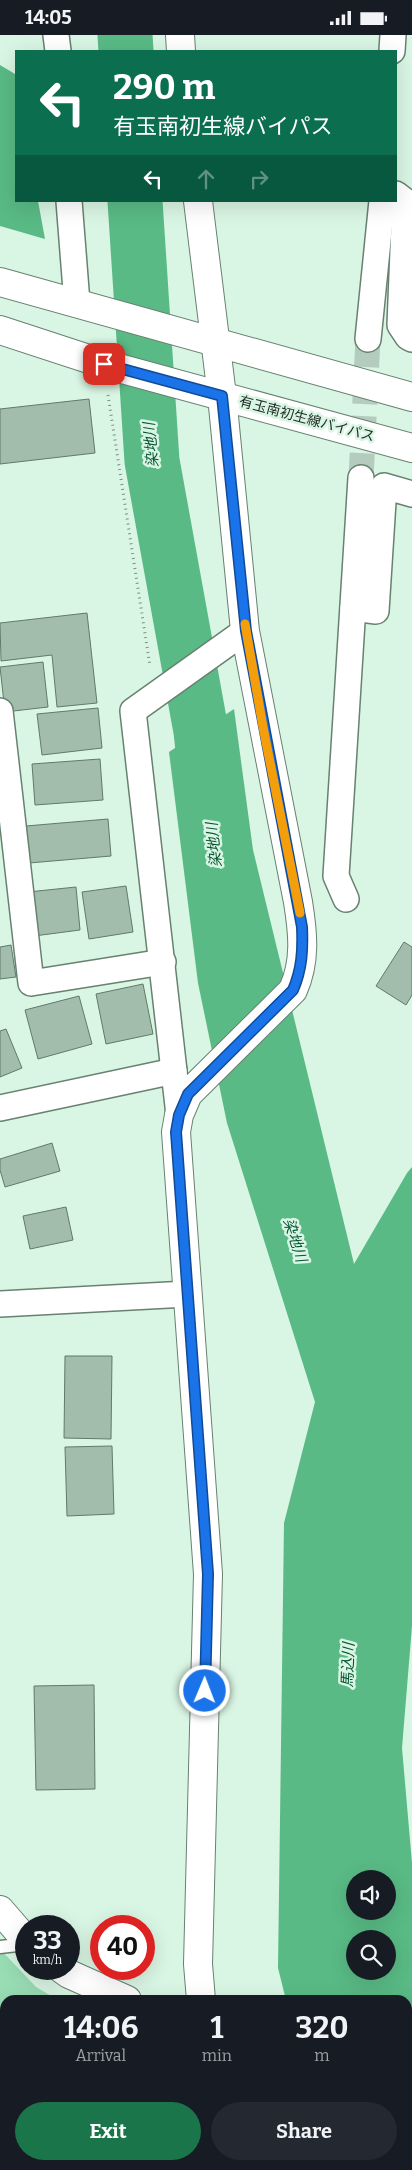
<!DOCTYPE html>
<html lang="en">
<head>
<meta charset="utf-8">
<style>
	:root { --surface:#171b24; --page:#242831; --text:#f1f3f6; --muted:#9ea1a6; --accent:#1a754a }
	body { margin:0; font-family:Bitter,"Noto Sans JP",serif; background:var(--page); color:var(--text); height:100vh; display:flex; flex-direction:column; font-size:19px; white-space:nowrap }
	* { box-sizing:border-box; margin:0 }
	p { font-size:16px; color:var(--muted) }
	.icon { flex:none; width:28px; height:28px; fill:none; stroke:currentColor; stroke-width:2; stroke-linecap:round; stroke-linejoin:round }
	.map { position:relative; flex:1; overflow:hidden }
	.sheet { position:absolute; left:0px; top:1960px; width:412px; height:175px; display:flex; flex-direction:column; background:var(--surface); border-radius:15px 15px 0 0; box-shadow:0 5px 20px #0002 }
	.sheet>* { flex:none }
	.guide { position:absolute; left:15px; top:15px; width:382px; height:152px; border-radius:0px; box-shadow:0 5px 20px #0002; background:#0b6e4f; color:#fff; overflow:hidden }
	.controls { position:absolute; left:346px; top:1835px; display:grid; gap:10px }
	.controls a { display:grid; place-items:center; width:50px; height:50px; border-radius:50%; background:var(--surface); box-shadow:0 5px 20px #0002; font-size:25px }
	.speed { position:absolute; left:15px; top:1880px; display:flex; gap:10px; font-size:25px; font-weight:700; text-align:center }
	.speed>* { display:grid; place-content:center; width:65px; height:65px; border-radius:50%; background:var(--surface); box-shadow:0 5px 20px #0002; line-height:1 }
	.speed small { font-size:12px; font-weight:400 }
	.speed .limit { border:8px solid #d22; background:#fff; color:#111 }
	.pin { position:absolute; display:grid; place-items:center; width:42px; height:42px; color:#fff; margin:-21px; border-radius:10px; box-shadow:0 2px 8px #0006 }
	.me { position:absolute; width:55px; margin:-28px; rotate:1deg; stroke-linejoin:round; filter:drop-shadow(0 0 4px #0008) }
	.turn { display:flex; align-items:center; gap:18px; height:105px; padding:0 15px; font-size:22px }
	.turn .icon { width:65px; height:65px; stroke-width:2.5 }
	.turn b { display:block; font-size:35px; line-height:42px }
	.lanes { display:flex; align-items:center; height:48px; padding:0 15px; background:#0003; justify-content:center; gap:25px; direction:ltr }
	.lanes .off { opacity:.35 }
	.eta { display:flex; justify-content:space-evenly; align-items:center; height:85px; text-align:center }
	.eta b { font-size:30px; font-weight:700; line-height:35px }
	.primary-button { display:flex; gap:10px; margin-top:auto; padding:10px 15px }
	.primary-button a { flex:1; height:58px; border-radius:30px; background:var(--accent); color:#fff; font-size:20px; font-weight:700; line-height:58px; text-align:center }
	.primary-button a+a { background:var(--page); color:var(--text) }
	.status { display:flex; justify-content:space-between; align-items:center; height:35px; padding:0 25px; background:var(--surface); direction:ltr }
	.status svg { height:14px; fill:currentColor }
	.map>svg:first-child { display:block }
</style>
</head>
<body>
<div class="status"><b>14:05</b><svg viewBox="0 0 49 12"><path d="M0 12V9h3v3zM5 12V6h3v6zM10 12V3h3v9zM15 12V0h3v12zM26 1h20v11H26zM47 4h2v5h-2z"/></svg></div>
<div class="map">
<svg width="412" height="2135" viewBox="0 0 412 2135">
	<rect width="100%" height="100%" fill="#d9f5e3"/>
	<!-- green -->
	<path fill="#99ddb4" d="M 0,1914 L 36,1952 L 58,1965 L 5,1965 L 5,2130 L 210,2130 L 211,2135 L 0,2135 Z"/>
	<!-- water -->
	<g fill="#59ba85" fill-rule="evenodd">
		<path d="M 0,30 L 15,39 L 16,46 L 16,166 L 38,166 L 45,204 L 0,191 Z"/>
		<path d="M 234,674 L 253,815 L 354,1229 L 407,1138 L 412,1132 L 412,1591 L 402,1713 L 412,1828 L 412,2135 L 331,2135 L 330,2130 L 408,2130 L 408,1965 L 286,1965 L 278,1933 L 284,1488 L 315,1367 L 227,1088 L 198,948 L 169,717 ZM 355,1844 L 388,1844 L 388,1876 L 355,1876 ZM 355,1904 L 388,1904 L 388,1936 L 355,1936 Z"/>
	</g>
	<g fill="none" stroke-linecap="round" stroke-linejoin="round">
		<!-- river -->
		<g stroke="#59ba85" stroke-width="55">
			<path d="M 125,0 L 126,16"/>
			<path d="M 135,166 L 152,426 L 201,696 L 209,771"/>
		</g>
	</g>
	<!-- building -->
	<g fill="#a2bdab" stroke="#617a6a">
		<path d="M 89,364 L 95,418 L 0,429 L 0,374 Z"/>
		<path d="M 87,578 L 97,668 L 57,672 L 52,620 L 1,626 L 0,588 Z"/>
		<path d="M 43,627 L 48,672 L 5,677 L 0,632 Z"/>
		<path d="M 98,673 L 102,713 L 42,720 L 37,679 Z"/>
		<path d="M 100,724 L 103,765 L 35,770 L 32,729 Z"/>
		<path d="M 108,784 L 111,821 L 29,828 L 26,791 Z"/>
		<path d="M 126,851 L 133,897 L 89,904 L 82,857 Z"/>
		<path d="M 76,852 L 80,895 L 34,901 L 28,857 Z"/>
		<path d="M 404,907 L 412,912 L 412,960 L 406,970 L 376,951 Z"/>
		<path d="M 11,910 L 16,942 L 0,944 L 0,912 Z"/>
		<path d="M 143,949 L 153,999 L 106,1009 L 96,959 Z"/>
		<path d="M 79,961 L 92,1009 L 38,1024 L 25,975 Z"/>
		<path d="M 6,994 L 22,1033 L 0,1042 L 0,996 Z"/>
		<path d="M 52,1108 L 60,1136 L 5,1152 L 0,1135 L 0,1124 Z"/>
		<path d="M 66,1172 L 73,1205 L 30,1214 L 23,1181 Z"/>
		<path d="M 65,1321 L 112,1321 L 111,1404 L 64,1403 Z"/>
		<path d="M 112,1411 L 114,1479 L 67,1481 L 65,1412 Z"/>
		<path d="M 94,1650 L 95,1754 L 36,1755 L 34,1651 Z"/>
	</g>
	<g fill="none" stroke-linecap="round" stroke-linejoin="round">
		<!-- street-tunnel -->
		<path stroke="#b4ccbd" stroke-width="25" stroke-dasharray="25 12" stroke-linecap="butt" d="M 361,443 L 368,304"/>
		<!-- lane casing -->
		<g stroke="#688171" stroke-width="15">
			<path id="lane" d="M 0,1912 L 26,1909"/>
		</g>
		<!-- street casing -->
		<g stroke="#688171" stroke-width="28">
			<g id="street">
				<path d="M 56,0 L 58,16"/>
				<path d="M 392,16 L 393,0"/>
				<path d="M 396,159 L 405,166 L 400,290 L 408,302 L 412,304"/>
				<path d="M 69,166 L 77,268"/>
				<path d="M 368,304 L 382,166"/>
				<path d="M 353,573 L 376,576 L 384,451 L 412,459"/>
				<path d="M 0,676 L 31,948 L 163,927"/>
				<path d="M 346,864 L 336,841 L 361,443"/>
				<path d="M 0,1073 L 174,1036"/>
				<path d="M 179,1080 L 133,676 L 245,596"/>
				<path d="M 0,1269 L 187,1259"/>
			</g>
		</g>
		<!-- secondary casing -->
		<g stroke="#688171" stroke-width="30">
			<g id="secondary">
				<path d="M 180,0 L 181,16"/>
				<path d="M 198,166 L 222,361 L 245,596 L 298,867 C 303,898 306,926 293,955 L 188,1059 L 179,1080 L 176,1097 L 208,1539 L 198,1929 L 201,1965"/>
				<path d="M 0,247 L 412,362"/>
				<path d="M 0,295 L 104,329 L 412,413"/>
				<path d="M 0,1875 L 26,1905"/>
				<path d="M 62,1934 L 69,1939 L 127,1965"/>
				<path d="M 408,2035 L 412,2036"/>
				<path d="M 238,2130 L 240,2135"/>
			</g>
		</g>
		<!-- path -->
		<path stroke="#7c8f83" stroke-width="3" stroke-dasharray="1 4" stroke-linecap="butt" d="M 108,360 L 150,631"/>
		<!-- lane -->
		<use href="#lane" stroke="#fff" stroke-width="12"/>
		<!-- street -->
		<use href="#street" stroke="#fff" stroke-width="25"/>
		<!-- secondary -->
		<use href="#secondary" stroke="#fff" stroke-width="28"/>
	</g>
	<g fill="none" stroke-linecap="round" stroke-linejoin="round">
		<!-- route casing -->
		<g stroke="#114b97" stroke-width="12">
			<path id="route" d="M 104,329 L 222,361 L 246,596 L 302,892 C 303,915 302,934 293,955 L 188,1059 L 179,1080 L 176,1097 L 208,1539 L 205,1656"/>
		</g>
		<!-- route -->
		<use href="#route" stroke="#1a73e8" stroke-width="9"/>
		<!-- slow -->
		<path stroke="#f59e0b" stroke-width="9" d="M 245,589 L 263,692 L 300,878"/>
	</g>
	<g text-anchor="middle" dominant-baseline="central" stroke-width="5" stroke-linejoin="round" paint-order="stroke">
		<!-- street labels -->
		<g font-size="14" fill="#1f2a23" stroke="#d9f5e3">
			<text transform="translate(307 384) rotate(15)">有玉南初生線バイパス</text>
		</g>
		<!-- water labels -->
		<g font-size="15" font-style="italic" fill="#075533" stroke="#d9f5e3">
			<text transform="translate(151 410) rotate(-95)">染地川</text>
			<text transform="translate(214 810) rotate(-96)">染地川</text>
			<text transform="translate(295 1205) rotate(72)">染地川</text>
			<text transform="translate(348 1630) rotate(-88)">馬込川</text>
		</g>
	</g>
</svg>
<div class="controls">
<a><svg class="icon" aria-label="sound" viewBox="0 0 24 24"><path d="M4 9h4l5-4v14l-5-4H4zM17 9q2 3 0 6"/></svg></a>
<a><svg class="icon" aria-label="search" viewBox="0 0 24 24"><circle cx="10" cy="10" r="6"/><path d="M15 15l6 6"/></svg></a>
</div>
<div class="speed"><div>33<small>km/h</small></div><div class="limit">40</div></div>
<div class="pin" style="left:104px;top:329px;background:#d93025"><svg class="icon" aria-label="arrive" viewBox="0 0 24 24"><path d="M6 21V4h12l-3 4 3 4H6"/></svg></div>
<svg class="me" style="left:205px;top:1656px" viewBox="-20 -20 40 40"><circle r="17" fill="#1a73e8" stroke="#fff" stroke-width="3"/><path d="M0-11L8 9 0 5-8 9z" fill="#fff"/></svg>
<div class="guide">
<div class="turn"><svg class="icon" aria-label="left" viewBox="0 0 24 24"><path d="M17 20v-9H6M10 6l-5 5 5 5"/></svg><div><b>290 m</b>有玉南初生線バイパス</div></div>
<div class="lanes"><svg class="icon" aria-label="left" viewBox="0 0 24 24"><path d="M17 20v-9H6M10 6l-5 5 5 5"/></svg><svg class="icon off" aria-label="ahead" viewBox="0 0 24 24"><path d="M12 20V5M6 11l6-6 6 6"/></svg><svg class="icon off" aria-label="right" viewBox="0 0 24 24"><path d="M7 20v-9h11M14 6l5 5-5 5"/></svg></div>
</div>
<section class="sheet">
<div class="eta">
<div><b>14:06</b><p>Arrival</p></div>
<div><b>1</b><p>min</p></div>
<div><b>320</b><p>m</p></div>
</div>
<div class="primary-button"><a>Exit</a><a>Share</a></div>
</section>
</div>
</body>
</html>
